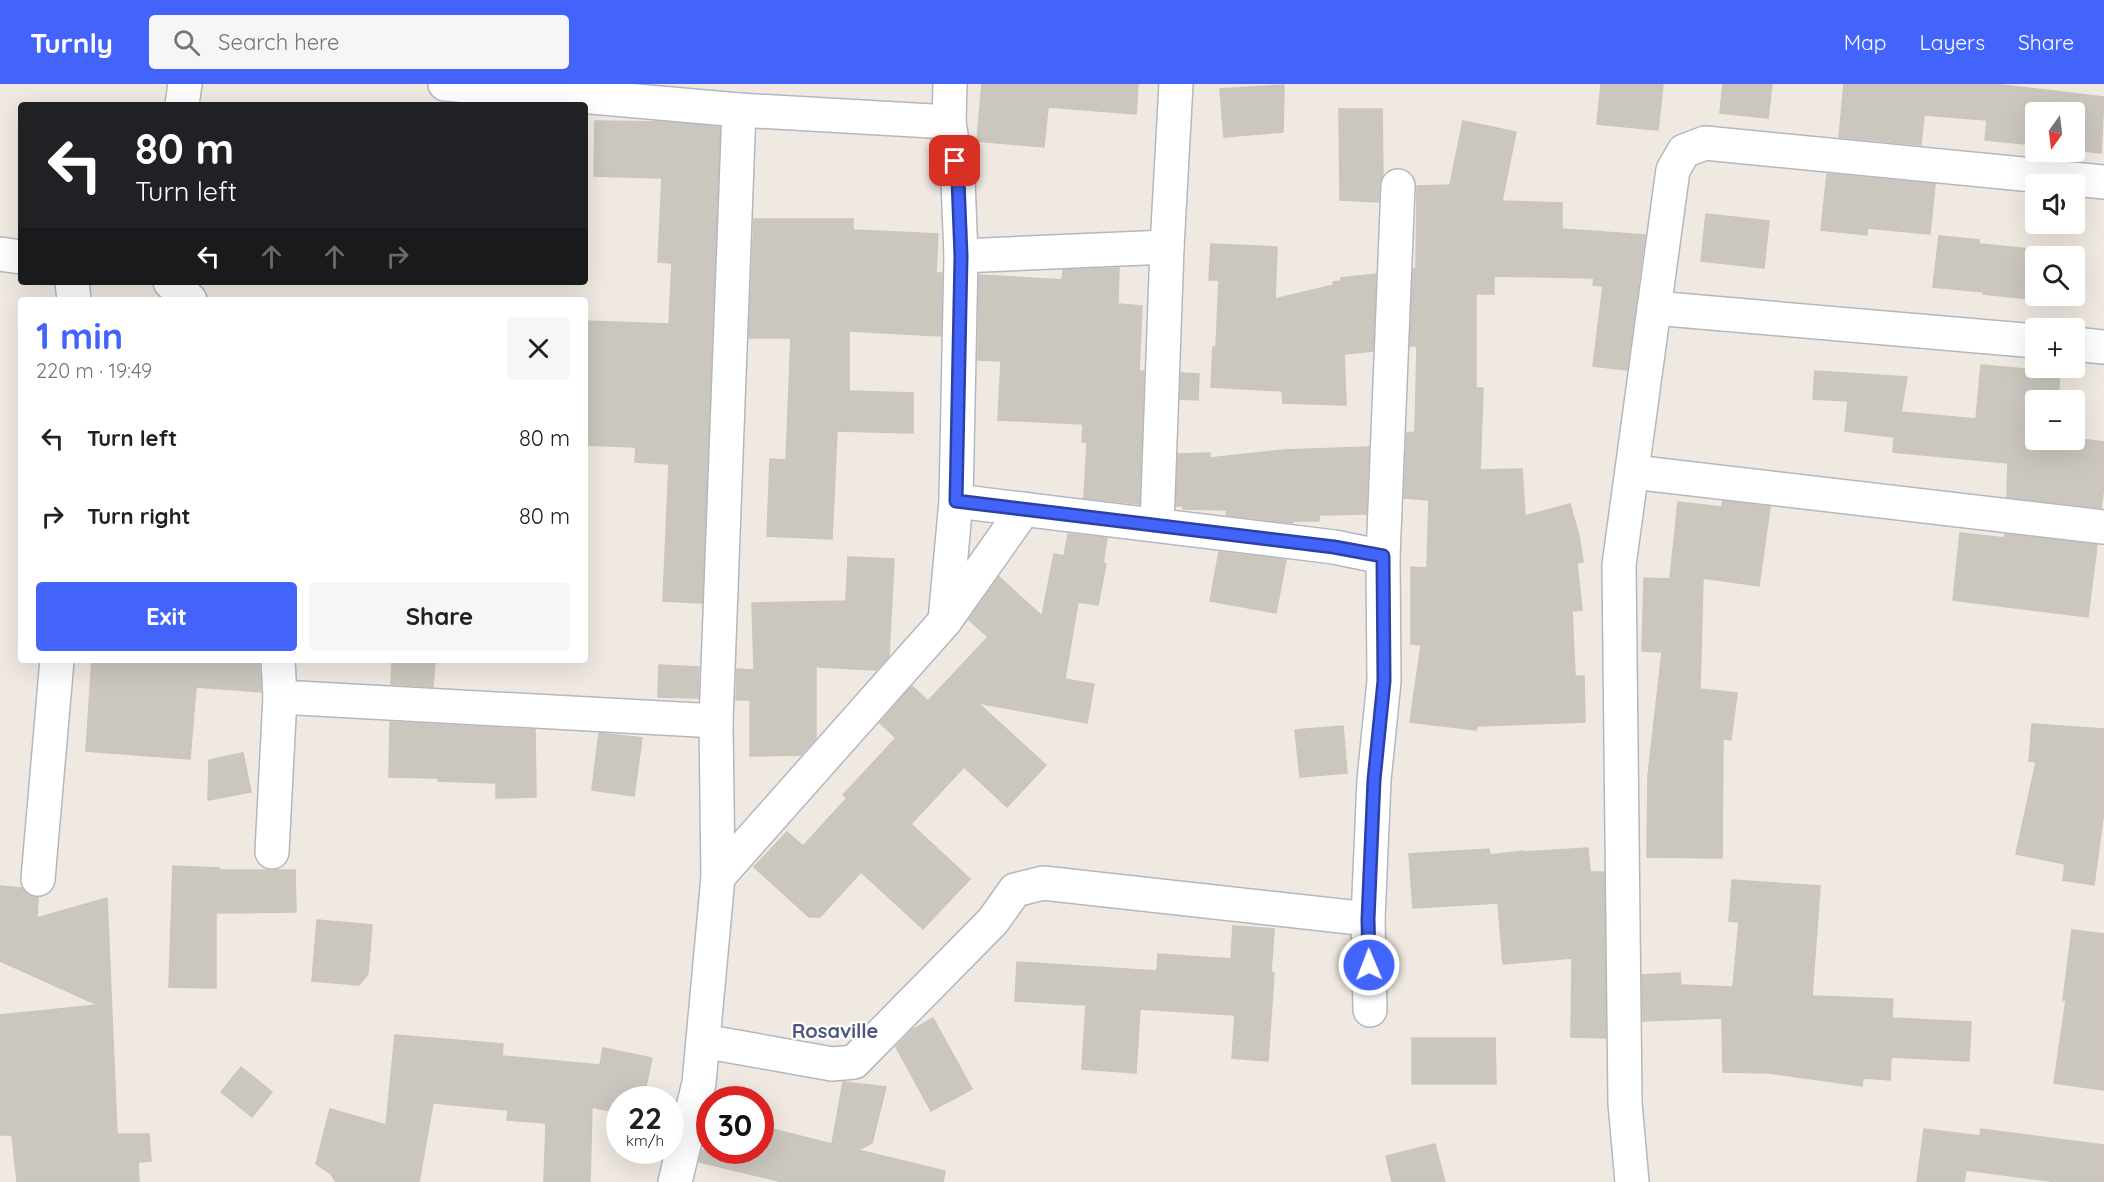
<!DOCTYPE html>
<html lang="en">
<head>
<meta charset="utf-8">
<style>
	:root { --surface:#fff; --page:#f6f6f6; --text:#202124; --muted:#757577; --accent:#4264fb }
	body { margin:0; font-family:Quicksand,sans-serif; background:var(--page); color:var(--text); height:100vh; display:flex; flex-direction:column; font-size:22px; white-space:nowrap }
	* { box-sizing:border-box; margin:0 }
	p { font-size:20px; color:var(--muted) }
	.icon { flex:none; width:33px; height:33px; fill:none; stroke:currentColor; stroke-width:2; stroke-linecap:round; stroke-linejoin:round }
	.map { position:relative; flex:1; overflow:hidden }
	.side { position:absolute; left:18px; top:213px; width:570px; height:366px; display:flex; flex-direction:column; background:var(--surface); border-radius:6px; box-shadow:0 6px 24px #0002 }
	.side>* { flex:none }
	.banner { position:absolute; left:18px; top:18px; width:570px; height:183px; border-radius:6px; box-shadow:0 6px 24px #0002; background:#202124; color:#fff; overflow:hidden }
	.needle { width:39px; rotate:194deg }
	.fabs { position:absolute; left:2025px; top:18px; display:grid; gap:12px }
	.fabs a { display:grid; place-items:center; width:60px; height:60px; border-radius:6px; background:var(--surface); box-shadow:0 6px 24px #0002; font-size:30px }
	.speed { position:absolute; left:606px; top:1002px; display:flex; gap:12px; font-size:30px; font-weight:700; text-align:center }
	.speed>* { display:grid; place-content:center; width:78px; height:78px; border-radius:50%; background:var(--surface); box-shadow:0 6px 24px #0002; line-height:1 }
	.speed small { font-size:15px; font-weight:400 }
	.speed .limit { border:9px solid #d22; background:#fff; color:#111 }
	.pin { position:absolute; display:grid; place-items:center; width:51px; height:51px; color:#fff; margin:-26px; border-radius:12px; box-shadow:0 3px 9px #0006 }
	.me { position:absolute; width:66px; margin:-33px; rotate:359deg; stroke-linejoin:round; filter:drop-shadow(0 0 4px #0008) }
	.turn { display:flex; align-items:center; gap:21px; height:126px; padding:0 18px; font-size:27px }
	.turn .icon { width:78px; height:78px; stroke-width:2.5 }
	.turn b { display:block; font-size:42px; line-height:51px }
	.lanes { display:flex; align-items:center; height:57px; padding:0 18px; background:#0003; justify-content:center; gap:30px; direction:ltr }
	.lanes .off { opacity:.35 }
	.round { display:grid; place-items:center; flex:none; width:63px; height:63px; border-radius:6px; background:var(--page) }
	.overview { display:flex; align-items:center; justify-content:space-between; height:102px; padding:0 18px }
	h1 { font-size:36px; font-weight:800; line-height:45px; color:var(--accent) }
	.cta { display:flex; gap:12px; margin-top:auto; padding:12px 18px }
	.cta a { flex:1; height:69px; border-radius:6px; background:var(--accent); color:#fff; font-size:24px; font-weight:800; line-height:69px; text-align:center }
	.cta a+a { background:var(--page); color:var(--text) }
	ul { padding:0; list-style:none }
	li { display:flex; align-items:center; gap:18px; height:78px; padding:0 18px }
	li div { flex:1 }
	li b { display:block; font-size:22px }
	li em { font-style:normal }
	header { display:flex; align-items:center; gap:36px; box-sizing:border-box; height:84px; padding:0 30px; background:var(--accent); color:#fff }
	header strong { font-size:28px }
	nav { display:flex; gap:33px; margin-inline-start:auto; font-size:21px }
	.search { width:420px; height:54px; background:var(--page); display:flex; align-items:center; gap:15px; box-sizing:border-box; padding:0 21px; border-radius:6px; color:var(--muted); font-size:22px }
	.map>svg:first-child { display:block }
</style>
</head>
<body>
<header>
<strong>Turnly</strong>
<div class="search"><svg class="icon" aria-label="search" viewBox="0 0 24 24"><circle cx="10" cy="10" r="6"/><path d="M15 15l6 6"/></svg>Search here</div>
<nav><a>Map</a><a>Layers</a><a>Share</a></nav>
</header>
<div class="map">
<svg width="2104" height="1098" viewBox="0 0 2104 1098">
	<rect width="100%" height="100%" fill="#efe9e1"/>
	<!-- building -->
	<g fill="#cbc7bf" stroke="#cbc5ba" stroke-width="1.5">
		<path d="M 982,0 L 1138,0 L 1136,30 L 1048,23 L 1044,63 L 977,57 Z"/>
		<path d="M 1601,0 L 1663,0 L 1658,46 L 1597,40 Z"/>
		<path d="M 1723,0 L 1772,0 L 1768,34 L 1720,29 Z"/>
		<path d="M 1844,0 L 1994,0 L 2104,13 L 2101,69 L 2074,66 L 2074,28 L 2036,28 L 2036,61 L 1985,56 L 1987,36 L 1924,31 L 1921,61 L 1839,53 Z"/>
		<path d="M 1284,1 L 1283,48 L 1224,53 L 1220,5 Z"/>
		<path d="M 1339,25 L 1382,25 L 1383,91 L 1379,101 L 1379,118 L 1340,116 Z"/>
		<path d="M 595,37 L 667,38 L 720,43 L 702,519 L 663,517 L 669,380 L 635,378 L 636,363 L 585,361 L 585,237 L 669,240 L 672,179 L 658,178 L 662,94 L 594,92 Z"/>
		<path d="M 1463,37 L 1516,48 L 1502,117 L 1562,119 L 1562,145 L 1645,151 L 1627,286 L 1593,282 L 1603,202 L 1593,201 L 1594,194 L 1494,192 L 1494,210 L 1476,210 L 1476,304 L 1483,304 L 1480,386 L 1522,385 L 1525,432 L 1570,420 L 1579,452 L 1583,478 L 1577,479 L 1582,526 L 1572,527 L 1575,592 L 1584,592 L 1585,638 L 1477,642 L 1476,646 L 1410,638 L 1421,561 L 1411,560 L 1411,483 L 1427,484 L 1429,416 L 1404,414 L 1407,349 L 1415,348 L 1417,262 L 1410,262 L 1413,185 L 1416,184 L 1417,102 L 1450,101 Z"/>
		<path d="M 1827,90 L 1935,100 L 1930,150 L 1867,144 L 1867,151 L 1821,146 Z"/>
		<path d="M 1706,130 L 1769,137 L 1764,184 L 1701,177 Z"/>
		<path d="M 754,135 L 853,135 L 853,146 L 938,150 L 936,189 L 942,189 L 941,252 L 849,247 L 849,307 L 913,309 L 913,349 L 837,347 L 832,455 L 767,452 L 770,375 L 786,376 L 791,254 L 749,254 Z"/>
		<path d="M 1939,152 L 1979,156 L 1979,160 L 2075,169 L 2074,179 L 2074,172 L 2036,172 L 2036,212 L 2071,212 L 2070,219 L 1983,210 L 1984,208 L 1933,203 Z"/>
		<path d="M 1211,160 L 1277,163 L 1275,215 L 1334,201 L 1333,198 L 1341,197 L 1341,194 L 1376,190 L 1373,267 L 1344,270 L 1346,321 L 1283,319 L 1282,307 L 1211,303 L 1213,263 L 1216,263 L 1219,196 L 1209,196 Z"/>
		<path d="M 1119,184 L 1118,220 L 1142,222 L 1139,287 L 1144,287 L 1139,420 L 1084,414 L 1087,358 L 1082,358 L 1083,340 L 998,336 L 1001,277 L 978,276 L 979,191 L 1062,196 L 1063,186 Z"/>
		<path d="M 1981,281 L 2060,288 L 2058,316 L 2036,316 L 2036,356 L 2074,354 L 2104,358 L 2104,402 L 2101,424 L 2007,413 L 2008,379 L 1893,368 L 1894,353 L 1845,347 L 1848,317 L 1813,315 L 1815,287 L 1907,293 L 1901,328 L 1976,335 Z"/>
		<path d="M 1181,289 L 1199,290 L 1198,316 L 1180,315 Z"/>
		<path d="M 1369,363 L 1366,430 L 1319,431 L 1319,437 L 1294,437 L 1293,439 L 1226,431 L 1227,426 L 1183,425 L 1183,422 L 1176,422 L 1178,370 L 1210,369 L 1210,374 L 1284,366 Z"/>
		<path d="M 1723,417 L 1770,423 L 1759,502 L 1703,494 L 1700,605 L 1737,609 L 1731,656 L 1723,655 L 1722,774 L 1647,773 L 1648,692 L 1662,568 L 1642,567 L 1644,494 L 1670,495 L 1678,418 L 1722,423 Z"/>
		<path d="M 1960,449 L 2005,454 L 2005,450 L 2097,461 L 2088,533 L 1953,516 Z"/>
		<path d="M 1068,450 L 1107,454 L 1103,479 L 1106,480 L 1098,521 L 1078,518 L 1065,595 L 1094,600 L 1087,639 L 978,619 L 1046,681 L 1007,723 L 964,683 L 911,740 L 970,795 L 923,845 L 861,788 L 820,833 L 809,833 L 754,783 L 787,748 L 803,762 L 847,714 L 843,711 L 896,654 L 880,639 L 912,602 L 928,617 L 988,553 L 969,536 L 999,493 L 1042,532 L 1054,470 L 1064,472 Z"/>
		<path d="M 1219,468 L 1286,476 L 1276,529 L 1210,517 Z"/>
		<path d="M 848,473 L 894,475 L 889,572 L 876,586 L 819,583 L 816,581 L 816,654 L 801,671 L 750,672 L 750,616 L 736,616 L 737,585 L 754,586 L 752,519 L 846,517 Z"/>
		<path d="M 92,576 L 259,576 L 261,608 L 196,603 L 190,675 L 86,667 Z"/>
		<path d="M 392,576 L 435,576 L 433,603 L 391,600 Z"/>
		<path d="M 659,581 L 699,583 L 698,614 L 658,613 Z"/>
		<path d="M 390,638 L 535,646 L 536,713 L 496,714 L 496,699 L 438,697 L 438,694 L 389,693 Z"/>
		<path d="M 2032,640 L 2104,645 L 2104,726 L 2094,801 L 2063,796 L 2065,780 L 2016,770 L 2036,678 L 2029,677 Z"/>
		<path d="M 1343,642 L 1347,689 L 1300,693 L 1295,646 Z"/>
		<path d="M 599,649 L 642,654 L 634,712 L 592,706 Z"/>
		<path d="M 243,669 L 251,708 L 208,716 L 209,676 Z"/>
		<path d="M 1588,764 L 1590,788 L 1604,788 L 1606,954 L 1571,953 L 1572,874 L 1503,880 L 1498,819 L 1413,824 L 1409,770 L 1489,765 L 1490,771 L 1523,767 L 1523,768 Z"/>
		<path d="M 173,782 L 219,784 L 219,786 L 295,786 L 296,828 L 216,829 L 216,904 L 169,903 Z"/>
		<path d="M 1732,796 L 1820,802 L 1812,912 L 1893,915 L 1892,934 L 1971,938 L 1969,977 L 1891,973 L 1890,996 L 1863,994 L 1862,1002 L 1770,989 L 1723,988 L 1722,934 L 1643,937 L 1642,891 L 1680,889 L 1681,901 L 1733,903 L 1739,838 L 1729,837 Z"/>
		<path d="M 0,802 L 22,804 L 28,811 L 38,813 L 37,834 L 107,814 L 117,1050 L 149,1050 L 151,1077 L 138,1078 L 139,1098 L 17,1098 L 12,1051 L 0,1051 L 0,931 L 98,921 L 0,877 Z"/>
		<path d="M 317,836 L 372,841 L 368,890 L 359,901 L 312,897 Z"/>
		<path d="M 1233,842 L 1274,845 L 1271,888 L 1274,889 L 1268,977 L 1232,974 L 1235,931 L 1140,925 L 1136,989 L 1082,985 L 1086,921 L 1015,917 L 1017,878 L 1157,887 L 1158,870 L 1231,875 Z"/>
		<path d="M 2072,846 L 2104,850 L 2104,1006 L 2054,999 L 2066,916 L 2063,916 Z"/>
		<path d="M 933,934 L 972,1005 L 931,1027 L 896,963 L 912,946 Z"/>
		<path d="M 395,951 L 503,960 L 502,972 L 600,981 L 603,964 L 652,974 L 643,1016 L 620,1016 L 620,1029 L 592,1023 L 590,1098 L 544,1098 L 546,1039 L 507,1036 L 508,1026 L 433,1019 L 419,1098 L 336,1098 L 331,1090 L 316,1080 L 330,1025 L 386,1041 Z"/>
		<path d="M 1412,954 L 1495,954 L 1496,1000 L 1412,1000 Z"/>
		<path d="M 241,983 L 272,1008 L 252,1033 L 221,1008 Z"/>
		<path d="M 843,998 L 886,1003 L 872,1059 L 858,1066 L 945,1087 L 943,1098 L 783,1098 L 699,1078 L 702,1066 L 760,1066 L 760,1042 L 832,1060 Z"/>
		<path d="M 1924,1045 L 1980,1052 L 1981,1045 L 2104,1061 L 2104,1098 L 2058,1098 L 1966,1086 L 1964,1098 L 1917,1098 Z"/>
		<path d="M 1435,1060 L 1445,1098 L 1392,1098 L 1386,1072 Z"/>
	</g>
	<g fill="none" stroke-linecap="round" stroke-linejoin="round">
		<!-- minor casing -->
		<g stroke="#b4b7c1" stroke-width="36">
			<g id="minor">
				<path d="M 445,0 L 739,26 L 949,38"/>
				<path d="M 182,21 L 185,0"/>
				<path d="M 1167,163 L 1176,0"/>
				<path d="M 0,170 L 21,173"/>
				<path d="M 961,172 L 1167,163 L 1157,441"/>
				<path d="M 72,198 L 74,216"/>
				<path d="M 170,198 L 190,216"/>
				<path d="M 1654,224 L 2036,257"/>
				<path d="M 2074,260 L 2104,263"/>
				<path d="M 1633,388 L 2104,443"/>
				<path d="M 956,417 L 1334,463 L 1383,473 L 1384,597 L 1374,696 L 1368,835 L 1370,926"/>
				<path d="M 1383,473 L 1398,102"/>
				<path d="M 945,537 L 956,417 L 961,172 L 958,96 L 949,38 L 950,0"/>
				<path d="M 278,576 L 280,613 L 716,637"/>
				<path d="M 272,768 L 280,613"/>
				<path d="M 718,793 L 945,537 L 1024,425"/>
				<path d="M 38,795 L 57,576"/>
				<path d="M 703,957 L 832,980 L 854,978 L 993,837 L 1015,806 L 1043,799 L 1368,835"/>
				<path d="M 675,1098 L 699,999 L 718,793 L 716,637 L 739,26"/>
				<path d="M 1632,1098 L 1625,1019 L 1619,481 L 1673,86 L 1684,67 L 1705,59 L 2104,98"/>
			</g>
		</g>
		<!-- minor -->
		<use href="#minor" stroke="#fff" stroke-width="33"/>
	</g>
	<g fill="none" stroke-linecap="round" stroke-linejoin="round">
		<!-- route casing -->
		<g stroke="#2b41a3" stroke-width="15">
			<path id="route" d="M 955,77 L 958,96 L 961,172 L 956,417 L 1334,463 L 1383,472 L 1384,597 L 1374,696 L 1368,835 L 1369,881"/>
		</g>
		<!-- route -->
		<use href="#route" stroke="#4264fb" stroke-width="10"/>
	</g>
	<g text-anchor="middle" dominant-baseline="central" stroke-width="4.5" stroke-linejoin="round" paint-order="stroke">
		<!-- neighbourhood labels -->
		<g font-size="20" font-weight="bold" fill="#4d5680" stroke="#fff">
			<text x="835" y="946">Rosaville</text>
		</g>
	</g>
</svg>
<div class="fabs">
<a><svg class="needle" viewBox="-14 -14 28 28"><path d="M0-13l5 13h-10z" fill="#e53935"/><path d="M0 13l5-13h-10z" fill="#757577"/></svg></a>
<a><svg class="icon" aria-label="sound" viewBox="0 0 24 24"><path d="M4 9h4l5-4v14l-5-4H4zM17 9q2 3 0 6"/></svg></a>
<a><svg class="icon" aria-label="search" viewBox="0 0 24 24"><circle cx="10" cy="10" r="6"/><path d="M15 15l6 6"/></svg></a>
<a>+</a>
<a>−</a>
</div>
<div class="speed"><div>22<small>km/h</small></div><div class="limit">30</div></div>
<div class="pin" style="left:955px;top:77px;background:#d93025"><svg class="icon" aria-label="arrive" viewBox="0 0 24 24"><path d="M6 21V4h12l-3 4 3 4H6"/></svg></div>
<svg class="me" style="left:1369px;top:881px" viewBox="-20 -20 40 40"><circle r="17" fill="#4264fb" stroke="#fff" stroke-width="3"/><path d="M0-11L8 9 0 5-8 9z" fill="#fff"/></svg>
<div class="banner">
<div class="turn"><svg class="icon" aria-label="left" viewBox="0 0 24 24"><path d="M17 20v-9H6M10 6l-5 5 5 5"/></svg><div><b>80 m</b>Turn left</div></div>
<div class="lanes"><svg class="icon" aria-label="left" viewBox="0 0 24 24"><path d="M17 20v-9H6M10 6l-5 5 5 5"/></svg><svg class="icon off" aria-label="ahead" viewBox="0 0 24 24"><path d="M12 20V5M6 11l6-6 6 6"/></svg><svg class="icon off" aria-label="ahead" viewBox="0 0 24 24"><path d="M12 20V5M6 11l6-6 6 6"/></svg><svg class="icon off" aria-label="right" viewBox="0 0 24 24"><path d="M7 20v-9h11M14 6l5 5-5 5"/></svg></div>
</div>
<section class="side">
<div class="overview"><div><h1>1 min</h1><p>220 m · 19:49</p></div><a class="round"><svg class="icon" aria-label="close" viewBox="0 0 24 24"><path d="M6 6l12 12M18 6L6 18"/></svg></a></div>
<ul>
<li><svg class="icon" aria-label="left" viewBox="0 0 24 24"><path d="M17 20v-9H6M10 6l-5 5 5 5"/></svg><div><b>Turn left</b></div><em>80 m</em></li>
<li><svg class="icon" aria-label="right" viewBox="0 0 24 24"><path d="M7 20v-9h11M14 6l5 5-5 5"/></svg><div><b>Turn right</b></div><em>80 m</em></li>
</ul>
<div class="cta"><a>Exit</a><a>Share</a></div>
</section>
</div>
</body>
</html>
